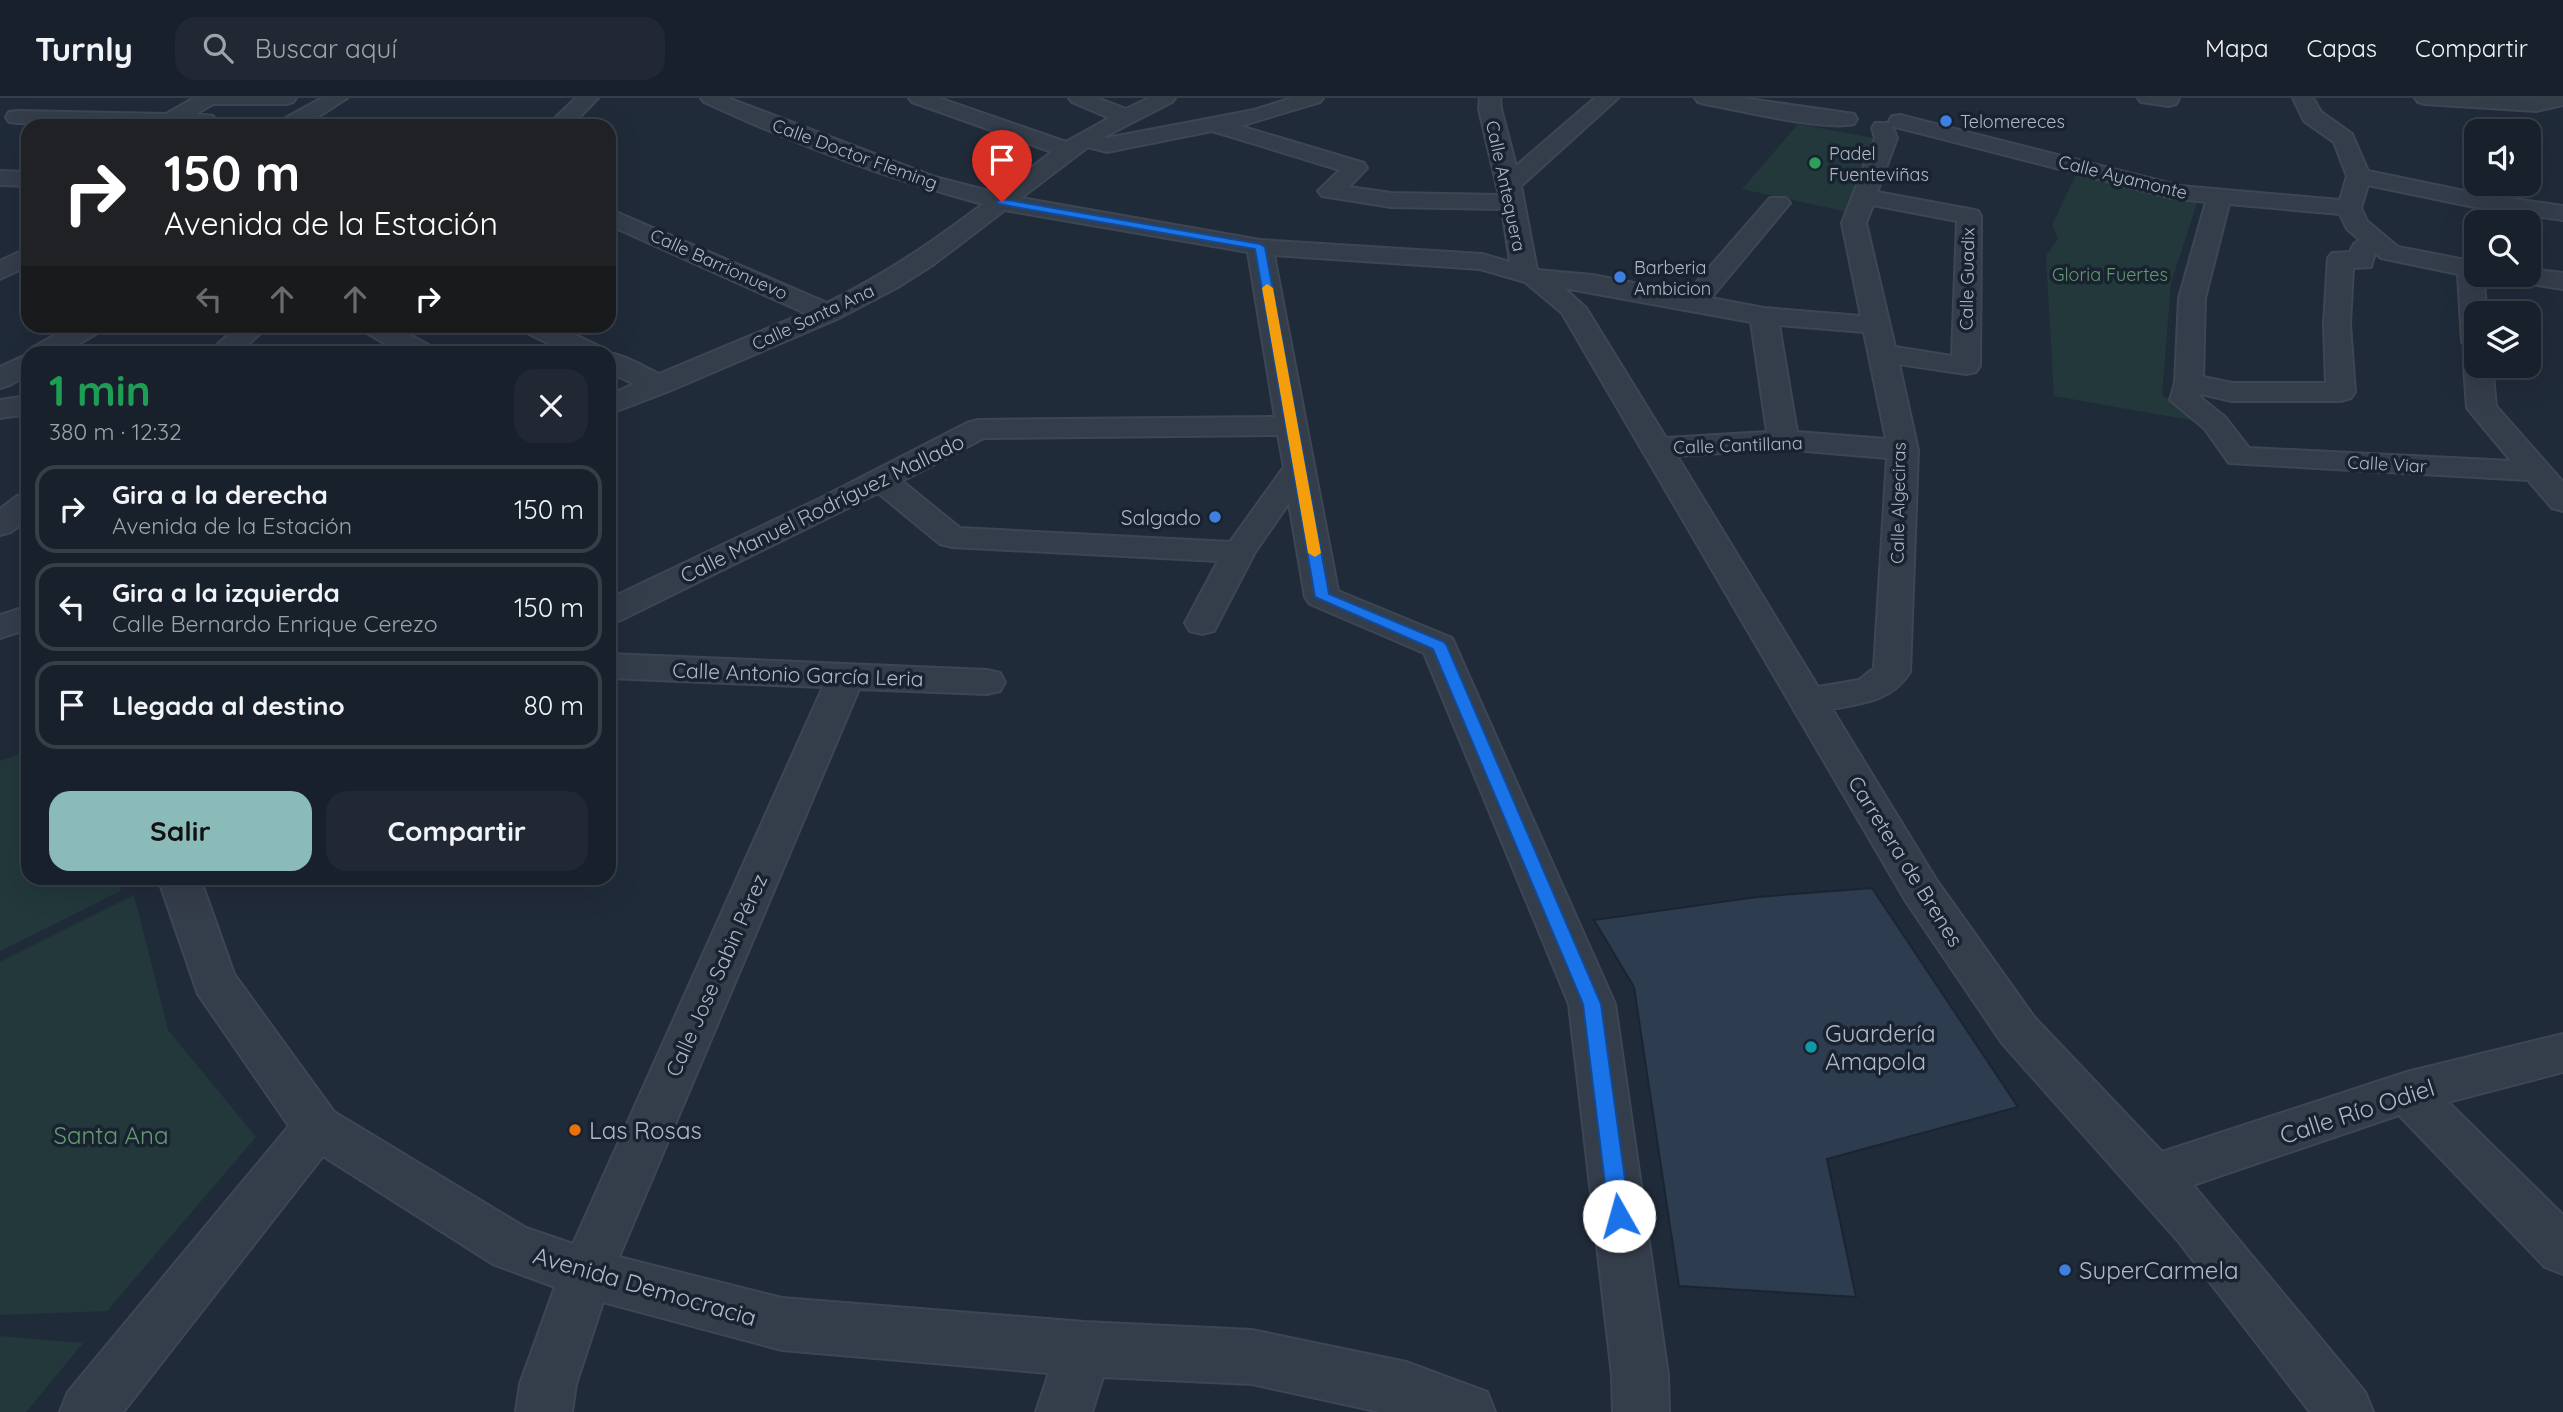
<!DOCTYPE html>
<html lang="es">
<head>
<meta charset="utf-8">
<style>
	:root { --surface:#18202c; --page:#212834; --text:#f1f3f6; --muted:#9fa3a9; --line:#363e48; --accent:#8bbbb9 }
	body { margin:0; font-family:Quicksand,sans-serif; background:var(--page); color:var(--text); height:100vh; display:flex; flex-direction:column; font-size:26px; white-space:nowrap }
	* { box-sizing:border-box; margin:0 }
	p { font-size:23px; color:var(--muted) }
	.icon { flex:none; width:38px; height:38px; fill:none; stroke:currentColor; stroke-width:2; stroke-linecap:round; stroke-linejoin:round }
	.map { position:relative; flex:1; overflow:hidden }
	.details { position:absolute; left:21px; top:248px; width:595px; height:539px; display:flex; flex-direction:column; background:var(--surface); border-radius:21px; box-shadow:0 7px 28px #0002,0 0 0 2px var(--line) }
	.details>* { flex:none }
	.guide { position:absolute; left:21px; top:21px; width:595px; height:214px; border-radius:21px; box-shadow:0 7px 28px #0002,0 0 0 2px var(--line); background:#202124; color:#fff; overflow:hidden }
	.fabs { position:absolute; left:2464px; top:21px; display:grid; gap:14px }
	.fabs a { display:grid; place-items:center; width:77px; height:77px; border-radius:14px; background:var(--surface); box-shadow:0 7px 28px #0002,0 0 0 2px var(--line); font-size:35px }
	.pin { position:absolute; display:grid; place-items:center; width:60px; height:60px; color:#fff; margin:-72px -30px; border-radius:50% 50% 50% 0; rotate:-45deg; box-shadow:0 0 7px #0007 }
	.pin .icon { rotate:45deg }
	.me { position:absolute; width:77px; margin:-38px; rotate:353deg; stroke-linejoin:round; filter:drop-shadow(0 0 5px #0008) }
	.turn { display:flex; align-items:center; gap:24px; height:147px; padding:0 28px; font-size:32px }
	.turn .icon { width:91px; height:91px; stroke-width:2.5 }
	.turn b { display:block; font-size:49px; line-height:60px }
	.lanes { display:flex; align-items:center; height:66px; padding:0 28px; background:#0003; justify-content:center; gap:35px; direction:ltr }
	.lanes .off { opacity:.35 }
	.round { display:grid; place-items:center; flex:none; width:74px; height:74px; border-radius:21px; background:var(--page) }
	.summary { display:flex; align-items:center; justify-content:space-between; height:119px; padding:0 28px }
	h1 { font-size:42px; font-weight:700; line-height:52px; color:#1e9e55 }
	.action { display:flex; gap:14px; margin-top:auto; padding:14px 28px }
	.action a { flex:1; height:80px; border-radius:21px; background:var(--accent); color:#111; font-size:28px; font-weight:700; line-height:80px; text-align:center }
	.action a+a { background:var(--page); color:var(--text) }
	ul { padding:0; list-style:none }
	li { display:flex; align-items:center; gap:21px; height:88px; margin:0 14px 10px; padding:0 14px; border:4px solid var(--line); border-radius:21px }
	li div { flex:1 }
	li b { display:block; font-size:26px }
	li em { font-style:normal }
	header { display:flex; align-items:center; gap:42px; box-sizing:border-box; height:98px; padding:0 35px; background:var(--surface); border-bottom:2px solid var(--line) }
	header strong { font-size:33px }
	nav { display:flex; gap:38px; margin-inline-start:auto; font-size:24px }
	.search { width:490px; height:63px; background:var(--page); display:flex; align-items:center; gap:18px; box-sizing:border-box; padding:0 24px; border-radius:21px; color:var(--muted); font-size:26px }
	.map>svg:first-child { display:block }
</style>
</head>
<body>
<header>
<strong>Turnly</strong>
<div class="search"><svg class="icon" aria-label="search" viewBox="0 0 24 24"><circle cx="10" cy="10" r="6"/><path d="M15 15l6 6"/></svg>Buscar aquí</div>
<nav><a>Mapa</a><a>Capas</a><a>Compartir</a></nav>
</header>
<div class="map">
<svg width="2563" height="1314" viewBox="0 0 2563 1314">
	<rect width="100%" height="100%" fill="#202b3a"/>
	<!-- green -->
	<g fill="#22383b">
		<path d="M 1798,26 L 1874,40 L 1848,114 L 1742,91 Z"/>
		<path d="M 2076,77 L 2197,105 L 2171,185 L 2162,297 L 2201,324 L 2054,298 L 2046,158 L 2058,141 L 2052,127 Z"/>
		<path d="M 28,653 L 28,780 L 118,781 L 121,793 L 0,853 L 0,663 Z"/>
		<path d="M 134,797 L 168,932 L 256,1039 L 107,1213 L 0,1217 L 0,864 Z"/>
		<path d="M 0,1238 L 83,1245 L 26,1314 L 0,1314 Z"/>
	</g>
	<!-- building -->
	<path fill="#2e3c4f" stroke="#1b2431" stroke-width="2" d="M 1872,790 L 2018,1009 L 1827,1061 L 1856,1199 L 1679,1188 L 1634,889 L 1594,822 L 1757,799 Z"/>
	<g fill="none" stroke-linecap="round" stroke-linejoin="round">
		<!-- minor casing -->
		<g stroke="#3d4654" stroke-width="4">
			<g id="minor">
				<path d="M 194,0 L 296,0 L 293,4 L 286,6 L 213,6 L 196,16 L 213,18 L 216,23 L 213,28 L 17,25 L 9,24 L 6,19 L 9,14 L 17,13 L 166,16 Z"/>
				<path d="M 322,0 L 347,0 L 304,28 L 277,28 L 280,23 Z"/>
				<path d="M 576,0 L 598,0 L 571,28 L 547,28 Z"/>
				<path d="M 701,0 L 728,0 L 935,79 L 997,95 L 1052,54 L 912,4 L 909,0 L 939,0 L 1066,44 L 1109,20 L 1072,4 L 1069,0 L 1097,0 L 1126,11 L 1149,0 L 1175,0 L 1172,4 L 1104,39 L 1107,40 L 1254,12 L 1292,0 L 1323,0 L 1320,4 L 1240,28 L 1364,65 L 1367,70 L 1349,89 L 1391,95 L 1499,97 L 1479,11 L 1480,0 L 1500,0 L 1501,11 L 1516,68 L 1595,0 L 1618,0 L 1521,88 L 1537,172 L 1592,177 L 1687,195 L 1770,100 L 1786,100 L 1790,105 L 1711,200 L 1764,210 L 1861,218 L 1842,125 L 1875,40 L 1872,30 L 1875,25 L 1891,25 L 1897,40 L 1877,94 L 1969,111 L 1978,113 L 1981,118 L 1980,268 L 1976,274 L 1966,276 L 1899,266 L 1918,352 L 1910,574 C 1892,603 1863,605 1832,611 L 1937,783 L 2034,919 L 2162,1054 L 2407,974 L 2563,936 L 2563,974 L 2448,1004 L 2563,1117 L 2563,1176 L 2545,1169 L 2399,1017 L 2193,1087 L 2365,1294 L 2373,1314 L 2310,1314 L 2179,1144 L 2002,945 L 1907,805 L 1562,215 L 1525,184 L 1480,171 L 1274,157 L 1338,493 L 1452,540 L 1615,906 L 1668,1277 L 1669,1314 L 1613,1314 L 1612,1277 L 1569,906 L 1424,555 L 1310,506 L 1305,499 L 1289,405 L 1255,454 L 1214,533 L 1202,536 L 1190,533 L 1185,525 L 1218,463 L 952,449 L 940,446 L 878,395 L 621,522 L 609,525 L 609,501 L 823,399 L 967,325 L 978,322 L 1275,319 L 1248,154 L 1005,112 L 934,166 L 898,189 L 837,221 L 669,293 L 609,316 L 609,297 L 634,286 L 609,274 L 609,256 L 570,256 L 525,234 L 522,228 L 556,228 L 603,250 L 606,255 C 624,256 642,268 659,276 L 805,215 L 609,127 L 609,111 L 827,205 C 886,176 931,145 983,106 C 888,81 793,45 704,4 ZM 1212,33 L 1340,72 L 1318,93 L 1322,98 L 1391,109 L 1502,111 L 1510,164 L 1482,156 L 1260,142 L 1021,100 L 1088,49 L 1107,54 ZM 1873,107 L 1957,123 L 1952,258 L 1895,249 L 1866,125 ZM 1564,190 L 1751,224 L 1767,334 L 1666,340 L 1586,210 ZM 1779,227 L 1864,234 L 1886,341 L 1797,334 ZM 1278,337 L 1284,369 L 1230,444 L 960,430 L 902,383 L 984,340 ZM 1783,351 L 1887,360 L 1874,570 L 1859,582 L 1818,589 L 1677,358 Z"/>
				<path d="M 1695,0 L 1742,0 L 1854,16 L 1857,21 L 1854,26 C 1822,33 1740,12 1705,6 L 1698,4 Z"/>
				<path d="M 2138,0 L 2179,0 L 2176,6 L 2169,8 L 2141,4 Z"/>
				<path d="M 2293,0 L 2313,0 L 2321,14 L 2352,36 L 2368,73 L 2474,95 L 2563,108 L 2563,122 L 2474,109 L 2368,87 L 2361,110 L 2367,123 L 2398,149 L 2476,164 L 2476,177 L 2485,177 L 2483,178 L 2487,215 L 2476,215 L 2476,252 L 2466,250 L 2462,244 L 2458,176 L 2381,160 L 2375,155 L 2371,169 L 2353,170 L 2350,226 L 2355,294 L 2351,300 L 2341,303 L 2232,303 L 2201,296 L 2200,299 L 2225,319 L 2249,350 L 2511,363 L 2467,310 L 2464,268 L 2468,262 L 2476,260 L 2476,268 L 2492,268 L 2496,308 L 2563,384 L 2563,413 L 2552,410 L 2528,382 L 2229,365 L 2205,331 L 2170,302 L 2175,285 L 2179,200 L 2206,104 L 2172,100 L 1892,28 L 1889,23 L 1892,18 L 1900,17 L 2180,88 L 2340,102 L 2347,78 L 2334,44 L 2304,23 ZM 2229,106 L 2340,116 L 2347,131 L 2360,142 L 2354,146 L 2350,154 L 2332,155 L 2328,160 L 2324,226 L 2326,285 L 2232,285 L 2203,279 L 2205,200 Z"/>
				<path d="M 2415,0 L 2563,0 L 2563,7 L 2536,13 L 2425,6 L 2418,4 Z"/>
				<path d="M 0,73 L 28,74 L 28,88 L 0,87 Z"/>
				<path d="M 28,150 L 28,168 L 0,181 L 0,163 Z"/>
				<path d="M 2529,171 L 2563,175 L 2563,191 L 2506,182 L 2502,177 L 2529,177 Z"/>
				<path d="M 71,228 L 103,228 L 99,234 L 62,256 L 28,256 L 32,250 Z"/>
				<path d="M 238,228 L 268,228 L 238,256 L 207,256 Z"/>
				<path d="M 361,228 L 394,228 L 434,250 L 438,256 L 403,256 L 365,234 Z"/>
				<path d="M 28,256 L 28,276 L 10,287 L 0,290 L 0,269 Z"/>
				<path d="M 28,298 L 28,316 L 0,320 L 0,302 Z"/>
				<path d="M 28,395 L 28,421 L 11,434 L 0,437 L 0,411 L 17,398 Z"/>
				<path d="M 28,508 L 28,531 L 0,540 L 0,517 Z"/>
				<path d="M 609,556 L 987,572 L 1000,575 L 1005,584 L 1000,593 L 987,596 L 859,591 L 619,1159 L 782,1200 L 1084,1224 L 1252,1232 L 1406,1264 L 1487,1294 L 1495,1314 L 1380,1314 L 1252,1286 L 1103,1279 L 1092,1314 L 1036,1314 L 1049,1275 L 782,1252 L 603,1204 L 576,1286 L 572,1314 L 516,1314 L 520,1286 L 555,1189 L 493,1166 L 323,1058 L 123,1314 L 60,1314 L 68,1294 L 289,1028 L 198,896 L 158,780 L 200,780 L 234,876 L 334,1014 L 526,1130 L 573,1146 L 823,589 L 609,580 Z"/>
			</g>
		</g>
		<!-- minor -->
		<use href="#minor" fill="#343d4a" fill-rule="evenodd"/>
	</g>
	<!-- route -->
	<path fill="#1a73e8" stroke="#114b97" stroke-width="2" d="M 1002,101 L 1260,146 L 1265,149 L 1329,496 L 1444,544 L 1447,548 L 1601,906 L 1630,1118 L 1627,1125 L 1619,1128 L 1612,1125 L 1609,1118 L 1583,906 L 1433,551 L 1315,499 L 1255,151 L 998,106 L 997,104 Z"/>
	<!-- slow -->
	<path fill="#f59e0b" d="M 1267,186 L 1273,190 L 1321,455 L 1315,459 L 1308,455 L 1262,190 Z"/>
	<!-- markers -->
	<g fill="#3f7fe0" stroke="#19222f" stroke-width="2.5">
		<circle cx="1946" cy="23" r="7"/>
		<circle cx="1620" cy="179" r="7"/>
		<circle cx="1215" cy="419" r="7"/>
		<circle cx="2065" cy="1172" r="7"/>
	</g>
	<circle fill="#2e9e5b" stroke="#19222f" stroke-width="2.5" cx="1815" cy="65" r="7"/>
	<circle fill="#0f9aa8" stroke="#19222f" stroke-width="2.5" cx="1811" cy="949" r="7"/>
	<circle fill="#e8710a" stroke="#19222f" stroke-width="2.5" cx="575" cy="1032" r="7"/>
	<g text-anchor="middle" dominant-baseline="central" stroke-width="7" stroke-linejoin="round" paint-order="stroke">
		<!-- far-poi labels -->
		<g font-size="18" fill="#aeb8c7" stroke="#19222f" text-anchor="start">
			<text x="1960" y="23">Telomereces</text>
			<text x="1829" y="55">Padel<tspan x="1829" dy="21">Fuenteviñas</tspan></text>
			<text x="1634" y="169">Barberia<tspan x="1634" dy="21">Ambicion</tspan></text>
		</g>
		<!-- far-street labels -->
		<g font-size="18" fill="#aeb8c7" stroke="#19222f">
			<text transform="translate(855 56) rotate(20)">Calle Doctor Fleming</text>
			<text transform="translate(2123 79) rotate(14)">Calle Ayamonte</text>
			<text transform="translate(1506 88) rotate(78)">Calle Antequera</text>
			<text transform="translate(719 166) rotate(24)">Calle Barrionuevo</text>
			<text transform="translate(1967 181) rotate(-89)">Calle Guadix</text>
			<text transform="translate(813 219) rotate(-25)">Calle Santa Ana</text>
			<text transform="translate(1738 347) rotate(-2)">Calle Cantillana</text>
			<text transform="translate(2387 366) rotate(3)">Calle Viar</text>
			<text transform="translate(1898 405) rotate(-89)">Calle Algeciras</text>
		</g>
		<!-- far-park labels -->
		<g font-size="18" fill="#649970" stroke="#19222f">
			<text x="2110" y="176">Gloria Fuertes</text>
		</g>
		<!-- street labels -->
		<g font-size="21" fill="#aeb8c7" stroke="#19222f">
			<text transform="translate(822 410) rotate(-26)">Calle Manuel Rodríguez Mallado</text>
			<text transform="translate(798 576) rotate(2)">Calle Antonio García Leria</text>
			<text transform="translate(1906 763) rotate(58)">Carretera de Brenes</text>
			<text transform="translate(716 877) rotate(-66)">Calle Jose Sabin Pérez</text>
		</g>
		<!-- poi labels -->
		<g font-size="21" fill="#aeb8c7" stroke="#19222f" text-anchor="end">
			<text x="1201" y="419">Salgado</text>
		</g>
		<!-- near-poi labels -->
		<g font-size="24" fill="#aeb8c7" stroke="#19222f" text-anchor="start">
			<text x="1825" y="935">Guardería<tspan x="1825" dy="28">Amapola</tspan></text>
			<text x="589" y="1032">Las Rosas</text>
			<text x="2079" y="1172">SuperCarmela</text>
		</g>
		<!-- near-street labels -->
		<g font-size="24" fill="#aeb8c7" stroke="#19222f">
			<text transform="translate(2357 1013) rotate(-18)">Calle Río Odiel</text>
			<text transform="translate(645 1188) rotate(16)">Avenida Democracia</text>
		</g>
		<!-- near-park labels -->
		<g font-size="24" fill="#649970" stroke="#19222f">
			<text x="111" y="1037">Santa Ana</text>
		</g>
	</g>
</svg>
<div class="fabs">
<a><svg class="icon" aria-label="sound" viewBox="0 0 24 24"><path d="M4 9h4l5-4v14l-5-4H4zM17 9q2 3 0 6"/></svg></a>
<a><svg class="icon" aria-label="search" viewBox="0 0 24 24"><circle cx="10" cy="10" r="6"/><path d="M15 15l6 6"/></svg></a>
<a><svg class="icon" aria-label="layers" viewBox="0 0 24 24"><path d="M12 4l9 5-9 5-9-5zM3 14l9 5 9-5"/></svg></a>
</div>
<div class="pin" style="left:1002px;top:104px;background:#d93025"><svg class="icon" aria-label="arrive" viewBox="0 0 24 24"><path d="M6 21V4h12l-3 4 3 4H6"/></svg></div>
<svg class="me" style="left:1619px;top:1118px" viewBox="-20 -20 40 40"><circle r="19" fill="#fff"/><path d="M0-13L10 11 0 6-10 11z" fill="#1a73e8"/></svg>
<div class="guide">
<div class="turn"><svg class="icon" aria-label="right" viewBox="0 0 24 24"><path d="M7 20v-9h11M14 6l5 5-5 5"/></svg><div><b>150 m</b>Avenida de la Estación</div></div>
<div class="lanes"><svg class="icon off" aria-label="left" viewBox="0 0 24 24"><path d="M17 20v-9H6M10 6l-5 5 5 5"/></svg><svg class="icon off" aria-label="ahead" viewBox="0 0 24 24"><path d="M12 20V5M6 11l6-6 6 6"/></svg><svg class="icon off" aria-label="ahead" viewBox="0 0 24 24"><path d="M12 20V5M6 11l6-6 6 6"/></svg><svg class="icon" aria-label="right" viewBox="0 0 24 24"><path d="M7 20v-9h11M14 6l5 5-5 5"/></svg></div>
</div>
<section class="details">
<div class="summary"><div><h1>1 min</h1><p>380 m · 12:32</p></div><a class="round"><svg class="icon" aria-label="close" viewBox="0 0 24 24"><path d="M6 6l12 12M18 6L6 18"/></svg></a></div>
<ul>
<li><svg class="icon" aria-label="right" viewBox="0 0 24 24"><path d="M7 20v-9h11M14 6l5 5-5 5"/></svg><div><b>Gira a la derecha</b><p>Avenida de la Estación</p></div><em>150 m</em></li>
<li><svg class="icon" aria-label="left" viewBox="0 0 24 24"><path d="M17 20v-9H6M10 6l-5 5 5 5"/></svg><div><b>Gira a la izquierda</b><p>Calle Bernardo Enrique Cerezo</p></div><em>150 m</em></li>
<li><svg class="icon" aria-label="arrive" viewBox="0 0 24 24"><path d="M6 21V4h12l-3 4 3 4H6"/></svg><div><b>Llegada al destino</b></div><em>80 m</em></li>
</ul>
<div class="action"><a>Salir</a><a>Compartir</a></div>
</section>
</div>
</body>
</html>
